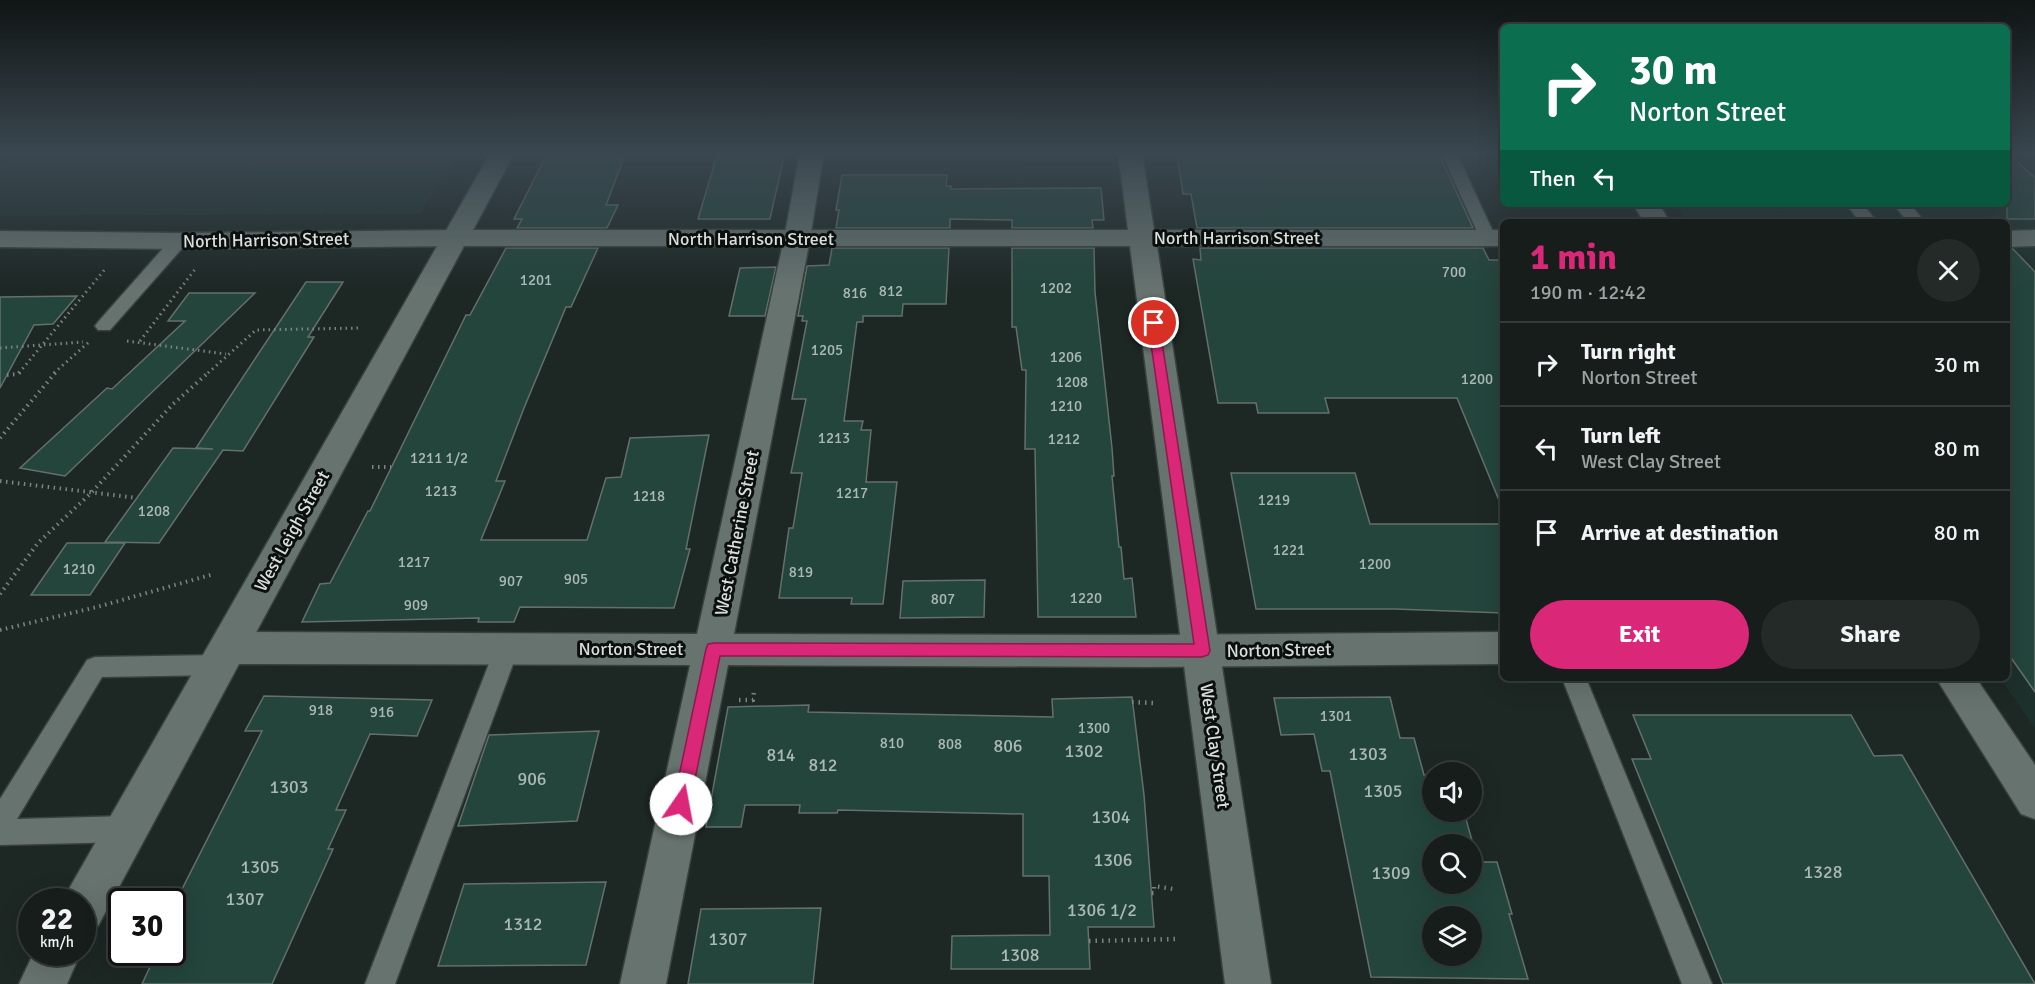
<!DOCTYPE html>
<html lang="en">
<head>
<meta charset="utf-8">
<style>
	:root { --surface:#161d1b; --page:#232a28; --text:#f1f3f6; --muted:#9ea2a3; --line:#353b3a; --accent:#db2777 }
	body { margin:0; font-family:Signika,sans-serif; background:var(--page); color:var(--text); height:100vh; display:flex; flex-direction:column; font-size:22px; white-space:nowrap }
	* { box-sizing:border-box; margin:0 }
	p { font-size:20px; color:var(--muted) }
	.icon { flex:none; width:33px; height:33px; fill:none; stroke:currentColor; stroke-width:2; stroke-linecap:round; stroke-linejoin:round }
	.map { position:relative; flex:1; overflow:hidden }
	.drawer { position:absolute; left:1500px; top:219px; width:510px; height:462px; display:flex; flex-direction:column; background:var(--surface); border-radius:9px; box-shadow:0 6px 24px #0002,0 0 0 2px var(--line) }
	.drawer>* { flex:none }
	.hud { position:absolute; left:1500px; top:24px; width:510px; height:183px; border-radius:9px; box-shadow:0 6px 24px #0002,0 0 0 2px var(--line); background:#0b6e4f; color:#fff; overflow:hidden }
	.fabs { position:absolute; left:1422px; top:762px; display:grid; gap:12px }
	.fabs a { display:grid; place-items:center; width:60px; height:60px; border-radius:50%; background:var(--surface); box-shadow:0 6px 24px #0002,0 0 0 2px var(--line); font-size:30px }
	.speed { position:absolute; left:18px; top:888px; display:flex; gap:12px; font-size:30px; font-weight:700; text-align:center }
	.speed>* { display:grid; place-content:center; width:78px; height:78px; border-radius:50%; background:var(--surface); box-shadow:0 6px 24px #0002,0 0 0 2px var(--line); line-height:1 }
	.speed small { font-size:15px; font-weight:400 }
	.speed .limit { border:3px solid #111; border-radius:9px; background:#fff; color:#111 }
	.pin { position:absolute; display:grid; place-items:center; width:51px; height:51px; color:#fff; margin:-26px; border:3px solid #fff; border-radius:50%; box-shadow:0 2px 6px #0007 }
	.me { position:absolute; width:66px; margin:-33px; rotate:12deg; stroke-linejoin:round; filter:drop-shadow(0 0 4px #0008) }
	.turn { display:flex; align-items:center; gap:21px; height:126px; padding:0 30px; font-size:27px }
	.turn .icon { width:78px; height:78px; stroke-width:2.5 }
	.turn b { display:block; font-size:42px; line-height:51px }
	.then { display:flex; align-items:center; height:57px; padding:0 30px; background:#0003; gap:12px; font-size:22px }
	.round { display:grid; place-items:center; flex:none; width:63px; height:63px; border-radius:32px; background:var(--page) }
	.head { display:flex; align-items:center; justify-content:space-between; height:102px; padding:0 30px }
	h1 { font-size:36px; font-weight:700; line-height:45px; color:var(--accent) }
	.primary-button { display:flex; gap:12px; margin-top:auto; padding:12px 30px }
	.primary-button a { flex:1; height:69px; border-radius:36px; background:var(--accent); color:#fff; font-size:24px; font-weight:700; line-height:69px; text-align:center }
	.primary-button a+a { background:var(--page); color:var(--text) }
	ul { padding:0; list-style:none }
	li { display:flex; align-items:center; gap:18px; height:84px; padding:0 30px; border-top:2px solid var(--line) }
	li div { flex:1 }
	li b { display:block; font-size:22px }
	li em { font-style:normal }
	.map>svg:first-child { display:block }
</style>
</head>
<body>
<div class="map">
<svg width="2035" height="984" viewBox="0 0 2035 984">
	<rect width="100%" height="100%" fill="#1d2724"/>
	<!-- built -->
	<g fill="#1e302b">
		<path d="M 15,152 L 459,152 L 420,214 L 0,216 L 0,166 Z"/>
		<path d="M 2007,152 L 2035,152 L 2035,729 L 2000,678 L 2007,678 L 2007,222 L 1687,222 L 1675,204 L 2007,204 Z"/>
	</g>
	<!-- building -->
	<g fill="#23453c" stroke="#64706c" stroke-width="1.5" fill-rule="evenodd">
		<path d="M 548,152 L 610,152 L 607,158 L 624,158 L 606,205 L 618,205 L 607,228 L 517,228 L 522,219 L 514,219 Z"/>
		<path d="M 718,152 L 785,152 L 770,219 L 698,219 Z"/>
		<path d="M 1179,152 L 1438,152 L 1473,228 L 1197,228 L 1191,194 L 1183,194 L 1177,154 L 1180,154 Z"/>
		<path d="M 2007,152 L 2035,178 L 2035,219 L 2007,219 Z"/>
		<path d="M 842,175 L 947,175 L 946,186 L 951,186 L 951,189 L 1101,188 L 1104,220 L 1092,220 L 1093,228 L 1012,228 L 1012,220 L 950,219 L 950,228 L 836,228 L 839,210 L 836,210 Z"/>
		<path d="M 506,248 L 598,248 L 571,307 L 566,307 L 524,408 L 496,481 L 505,481 L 481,540 L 587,540 L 606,478 L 621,477 L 630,438 L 709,435 L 686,549 L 690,549 L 674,608 L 520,607 L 514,622 L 478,622 L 479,618 L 302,622 L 320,584 L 330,583 L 368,511 L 370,511 L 466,315 L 470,315 Z"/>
		<path d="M 832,248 L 949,248 L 946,304 L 903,304 L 902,316 L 863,316 L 863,322 L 857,322 L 844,421 L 863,421 L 861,430 L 871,430 L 866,482 L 897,482 L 883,604 L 851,604 L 852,598 L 779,598 L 789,528 L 793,528 L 802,473 L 791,473 L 806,399 L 792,399 L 807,321 L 802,321 L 803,316 L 798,316 L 807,266 L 829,265 Z"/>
		<path d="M 1012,248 L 1094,248 L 1095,292 L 1112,448 L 1114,476 L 1112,476 L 1119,547 L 1121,547 L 1124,579 L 1132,578 L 1136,617 L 1038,617 L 1035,449 L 1025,449 L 1026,370 L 1022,370 L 1016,327 L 1012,327 Z"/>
		<path d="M 1200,248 L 1483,248 L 1489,260 L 1503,260 L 1503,510 L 1457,398 L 1325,398 L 1329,413 L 1258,413 L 1256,403 L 1218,403 L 1193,259 L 1201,260 Z"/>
		<path d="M 2007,249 L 2013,249 L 2035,272 L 2035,692 L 2007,652 Z"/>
		<path d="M 776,267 L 765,316 L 729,316 L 740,268 Z"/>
		<path d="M 306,282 L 343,282 L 308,337 L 314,337 L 243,451 L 223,450 L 159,543 L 105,542 L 173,448 L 213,449 L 196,448 Z"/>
		<path d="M 189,293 L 255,293 L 65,476 L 20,468 L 107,388 L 112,389 L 185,321 L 168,321 Z"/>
		<path d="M 77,296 L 53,324 L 34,325 L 0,388 L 0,297 Z"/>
		<path d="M 1231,473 L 1355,473 L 1370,524 L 1503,524 L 1503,613 L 1395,609 L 1256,609 Z"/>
		<path d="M 67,543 L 125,543 L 90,595 L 31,595 Z"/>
		<path d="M 985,580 L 984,617 L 900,618 L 903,581 Z"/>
		<path d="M 264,696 L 432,700 L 417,736 L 370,734 L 336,810 L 346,810 L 328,849 L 333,849 L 272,984 L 142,984 L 157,952 L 172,952 L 172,909 L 262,731 L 245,731 Z"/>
		<path d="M 1132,697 L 1144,795 L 1154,927 L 1088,927 L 1090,969 L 951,969 L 952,936 L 1050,935 L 1049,876 L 1023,876 L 1023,814 L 838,810 L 837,813 L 799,813 L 800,805 L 745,805 L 741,827 L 706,827 L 728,707 L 809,705 L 808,712 L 1053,717 L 1052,699 Z"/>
		<path d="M 1390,697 L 1400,738 L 1414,738 L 1424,775 L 1432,775 L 1432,812 L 1464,812 L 1478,862 L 1497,862 L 1512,914 L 1509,914 L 1528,979 L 1371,977 L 1330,771 L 1322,771 L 1314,734 L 1281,735 L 1274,698 ZM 1432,844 L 1472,844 L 1472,884 L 1432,884 ZM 1432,916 L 1472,916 L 1472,956 L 1432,956 Z"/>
		<path d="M 1633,715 L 1851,715 L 1874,756 L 1902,755 L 2035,984 L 1723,984 L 1632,759 L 1651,759 Z"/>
		<path d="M 599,731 L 577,821 L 458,826 L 489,735 Z"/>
		<path d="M 606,882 L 586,965 L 438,966 L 464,884 Z"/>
		<path d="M 821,908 L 813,984 L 688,984 L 701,909 Z"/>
	</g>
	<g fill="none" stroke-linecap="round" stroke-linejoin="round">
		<!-- lane casing -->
		<g stroke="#39413f" stroke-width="3">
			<g id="lane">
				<path d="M 1441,152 L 1456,152 L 1496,238 L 1494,242 L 1482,242 L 1480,238 Z"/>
				<path d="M 1846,204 L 1863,204 L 1877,222 L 1860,222 Z"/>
				<path d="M 1893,204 L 1910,204 L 1925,222 L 1908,222 Z"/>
				<path d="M 179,236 L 185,237 L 187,241 L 185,245 L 110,330 L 98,330 L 95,326 L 98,322 L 173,237 Z"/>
				<path d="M 507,638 L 515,641 L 519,648 L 395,984 L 365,984 L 495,648 L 499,641 Z"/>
				<path d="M 218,655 L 226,658 L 230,665 L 226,672 L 218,675 L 102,677 L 17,819 L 127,816 L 136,820 L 140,829 L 136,838 L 127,842 L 0,845 L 0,799 L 87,660 L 95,657 Z"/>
				<path d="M 1562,678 L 1586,678 L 1712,984 L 1682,984 Z"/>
			</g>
		</g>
		<!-- street casing -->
		<g stroke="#39413f" stroke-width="3">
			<g id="street">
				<path d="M 800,152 L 824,152 L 810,239 L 734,634 L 1147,635 L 1503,632 L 1503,664 L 1147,667 L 728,665 L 666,984 L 620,984 L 690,665 L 228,664 L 215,659 L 209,648 L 215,637 L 228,632 L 697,634 L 784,239 Z"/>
				<path d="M 454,230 L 463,232 L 467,238 L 463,244 L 454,246 L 179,249 L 0,247 L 0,231 L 179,233 Z"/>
			</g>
		</g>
		<!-- secondary casing -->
		<g stroke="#39413f" stroke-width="3">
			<g id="secondary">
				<path d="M 491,152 L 515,152 L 473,230 L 1128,230 L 1118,152 L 1142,152 L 1154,230 L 1503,230 L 1503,246 L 1157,246 L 1271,984 L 1225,984 L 1130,246 L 464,246 L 98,926 L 82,932 L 82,902 L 64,902 L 66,894 Z"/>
				<path d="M 1633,204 L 1659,204 L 1670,222 L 1644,222 Z"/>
				<path d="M 2035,230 L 2035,246 L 2007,247 L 2007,231 Z"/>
				<path d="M 1936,678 L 1976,678 L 2035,765 L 2035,819 L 2021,814 Z"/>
				<path d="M 34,952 L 81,952 L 67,984 L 19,984 Z"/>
			</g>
		</g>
		<!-- path-far2 -->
		<g stroke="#7c8481" stroke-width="3" stroke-dasharray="1.5 4" stroke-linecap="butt">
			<path d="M 127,341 L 226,354"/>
			<path d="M 140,341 L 196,268"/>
			<path d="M 0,348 L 83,342"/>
			<path d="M 19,373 L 106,268"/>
			<path d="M 54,373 L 89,342"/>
			<path d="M 208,373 L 256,330 L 360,328"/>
		</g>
		<!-- path-far1 -->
		<g stroke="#7c8481" stroke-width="4" stroke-dasharray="1.5 4.5" stroke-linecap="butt">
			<path d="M 7,375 L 18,374 L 20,372"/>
			<path d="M 0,438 L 56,372"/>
			<path d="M 372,467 L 391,467"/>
			<path d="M 0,481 L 137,498"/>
			<path d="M 0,594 L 38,543 L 91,493 L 173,404 L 209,372"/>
			<path d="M 0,630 L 97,607 L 214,574"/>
		</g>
		<!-- path -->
		<g stroke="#7c8481" stroke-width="4.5" stroke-dasharray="1.5 5" stroke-linecap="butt">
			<path d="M 739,700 L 753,700 L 754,691"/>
			<path d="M 1132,702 L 1153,703"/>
			<path d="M 1152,893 L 1154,893 L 1154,886 L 1173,889"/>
			<path d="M 1089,941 L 1178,939"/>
		</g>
		<!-- lane -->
		<use href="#lane" fill="#67736f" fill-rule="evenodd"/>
		<!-- street -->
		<use href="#street" fill="#67736f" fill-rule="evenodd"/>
		<!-- secondary -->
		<use href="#secondary" fill="#67736f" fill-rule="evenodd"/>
	</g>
	<!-- sky -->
	<linearGradient id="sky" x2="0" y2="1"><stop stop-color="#101514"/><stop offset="0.53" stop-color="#3a4750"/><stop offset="1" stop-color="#3a4750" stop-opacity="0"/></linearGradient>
	<rect width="2035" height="289" fill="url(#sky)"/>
	<!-- route -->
	<path fill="#db2777" stroke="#8e194d" stroke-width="1.5" d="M 1154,319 L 1159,323 L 1210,651 L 1208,655 L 1202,657 L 720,656 L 690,804 L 687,810 L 681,812 L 675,810 L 673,804 L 706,649 L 708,644 L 714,643 L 1194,644 L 1148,323 Z"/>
	<g text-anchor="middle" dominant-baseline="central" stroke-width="6" stroke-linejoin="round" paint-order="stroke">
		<!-- number labels -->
		<g font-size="15" fill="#abb8b4">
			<text x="1454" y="272">700</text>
			<text x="536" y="280">1201</text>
			<text x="1056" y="288">1202</text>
			<text x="891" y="291">812</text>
			<text x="855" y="293">816</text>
			<text x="827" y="350">1205</text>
			<text x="1066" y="357">1206</text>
			<text x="1477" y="379">1200</text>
			<text x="1072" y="382">1208</text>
			<text x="1066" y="406">1210</text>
			<text x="834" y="438">1213</text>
			<text x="1064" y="439">1212</text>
			<text x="439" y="458">1211 1/2</text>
			<text x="441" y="491">1213</text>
			<text x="852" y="493">1217</text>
			<text x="649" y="496">1218</text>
			<text x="1274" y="500">1219</text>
			<text x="154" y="511">1208</text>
			<text x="1289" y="550">1221</text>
			<text x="414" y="562">1217</text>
			<text x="1375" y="564">1200</text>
			<text x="79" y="569">1210</text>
			<text x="801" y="572">819</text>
			<text x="576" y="579">905</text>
			<text x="511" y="581">907</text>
			<text x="1086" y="598">1220</text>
			<text x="943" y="599">807</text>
			<text x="416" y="605">909</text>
			<text x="321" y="710">918</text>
			<text x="382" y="712">916</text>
			<text x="1336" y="716">1301</text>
			<text x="1094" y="728">1300</text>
			<text x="892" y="743">810</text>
			<text x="950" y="744">808</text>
		</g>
		<!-- street labels -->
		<g font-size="18" fill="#d8dedc" stroke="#0b0f0e">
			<text x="1237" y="238">North Harrison Street</text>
			<text x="751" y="239">North Harrison Street</text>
			<text transform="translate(266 240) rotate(-1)">North Harrison Street</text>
			<text transform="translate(292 531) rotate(-61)">West Leigh Street</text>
			<text transform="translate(737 533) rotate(-79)">West Catherine Street</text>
			<text x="631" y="649">Norton Street</text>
			<text transform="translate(1279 650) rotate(-1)">Norton Street</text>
			<text transform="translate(1215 746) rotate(82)">West Clay Street</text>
		</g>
		<!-- near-number labels -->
		<g font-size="18" fill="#abb8b4">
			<text x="1008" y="746">806</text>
			<text x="1084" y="751">1302</text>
			<text x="1368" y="754">1303</text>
			<text x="781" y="755">814</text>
			<text x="823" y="765">812</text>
			<text x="532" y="779">906</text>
			<text x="289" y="787">1303</text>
			<text x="1383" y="791">1305</text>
			<text x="1111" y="817">1304</text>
			<text x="1113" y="860">1306</text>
			<text x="260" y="867">1305</text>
			<text x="1823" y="872">1328</text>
			<text x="1391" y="873">1309</text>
			<text x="245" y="899">1307</text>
			<text x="1102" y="910">1306 1/2</text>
			<text x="523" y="924">1312</text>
			<text x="728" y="939">1307</text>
			<text x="1020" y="955">1308</text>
		</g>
	</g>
</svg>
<div class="fabs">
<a><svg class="icon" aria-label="sound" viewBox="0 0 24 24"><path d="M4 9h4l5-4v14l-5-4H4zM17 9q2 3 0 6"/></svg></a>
<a><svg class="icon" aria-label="search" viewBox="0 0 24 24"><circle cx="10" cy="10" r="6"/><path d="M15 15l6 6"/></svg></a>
<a><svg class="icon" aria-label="layers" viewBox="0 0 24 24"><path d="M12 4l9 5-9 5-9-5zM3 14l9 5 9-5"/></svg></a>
</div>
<div class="speed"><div>22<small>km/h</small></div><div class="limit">30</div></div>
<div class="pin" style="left:1154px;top:323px;background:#d93025"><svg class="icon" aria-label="arrive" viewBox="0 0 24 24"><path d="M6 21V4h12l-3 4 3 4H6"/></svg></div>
<svg class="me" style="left:681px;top:804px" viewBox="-20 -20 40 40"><circle r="19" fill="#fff"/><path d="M0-13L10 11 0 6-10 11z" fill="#db2777"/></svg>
<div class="hud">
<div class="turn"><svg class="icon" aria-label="right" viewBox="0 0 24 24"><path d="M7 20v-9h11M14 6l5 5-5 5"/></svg><div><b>30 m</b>Norton Street</div></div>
<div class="then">Then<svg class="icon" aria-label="left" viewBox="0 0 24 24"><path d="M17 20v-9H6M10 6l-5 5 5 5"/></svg></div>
</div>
<section class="drawer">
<div class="head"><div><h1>1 min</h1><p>190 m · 12:42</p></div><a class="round"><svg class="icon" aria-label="close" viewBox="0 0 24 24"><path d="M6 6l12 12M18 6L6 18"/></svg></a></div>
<ul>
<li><svg class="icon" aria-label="right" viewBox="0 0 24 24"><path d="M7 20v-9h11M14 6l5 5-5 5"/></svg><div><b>Turn right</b><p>Norton Street</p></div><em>30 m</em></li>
<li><svg class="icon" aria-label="left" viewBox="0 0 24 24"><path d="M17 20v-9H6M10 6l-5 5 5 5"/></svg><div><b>Turn left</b><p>West Clay Street</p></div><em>80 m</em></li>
<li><svg class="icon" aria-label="arrive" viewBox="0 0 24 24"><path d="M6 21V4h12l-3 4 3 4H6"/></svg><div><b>Arrive at destination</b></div><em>80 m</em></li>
</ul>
<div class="primary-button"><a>Exit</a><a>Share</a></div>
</section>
</div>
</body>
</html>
